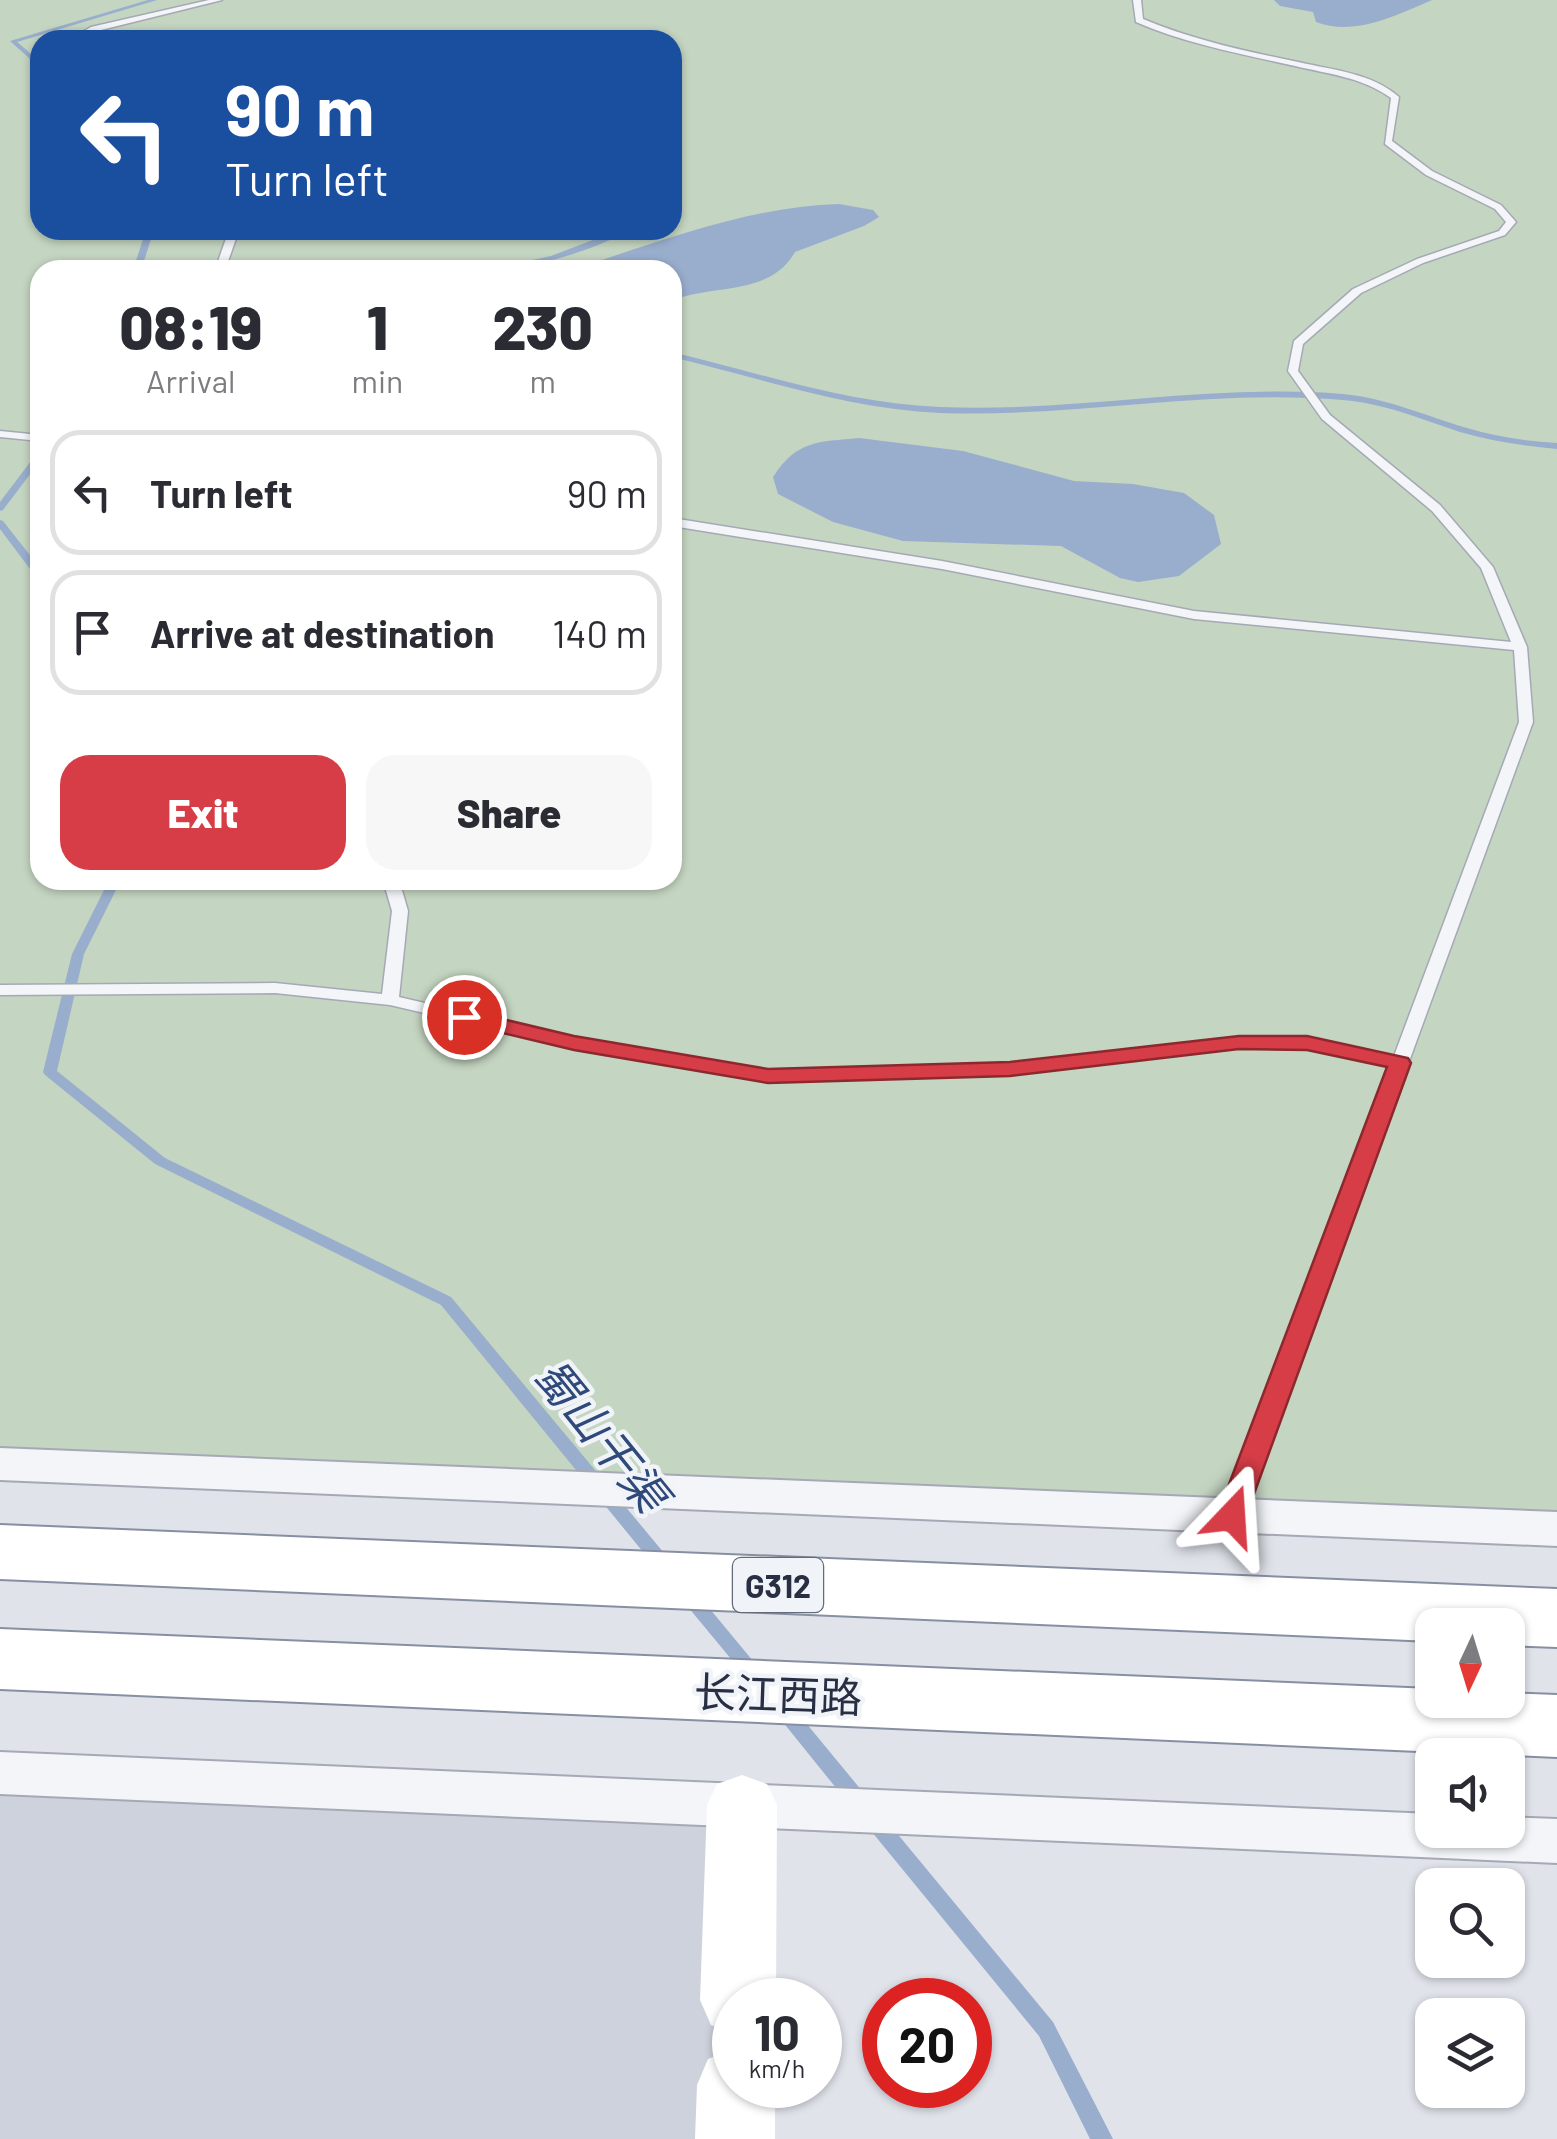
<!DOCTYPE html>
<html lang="en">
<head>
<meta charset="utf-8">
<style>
	:root { --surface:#fff; --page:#f7f7f7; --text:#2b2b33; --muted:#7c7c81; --line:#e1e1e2; --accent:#d73d47 }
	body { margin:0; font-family:Barlow,"Noto Sans SC",sans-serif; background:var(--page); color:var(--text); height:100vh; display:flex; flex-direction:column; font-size:38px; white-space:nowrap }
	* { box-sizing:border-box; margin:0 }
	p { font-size:32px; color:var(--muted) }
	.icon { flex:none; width:55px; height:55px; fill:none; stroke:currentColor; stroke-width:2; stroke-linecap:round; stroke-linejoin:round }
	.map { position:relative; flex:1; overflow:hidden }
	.details { position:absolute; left:30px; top:260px; width:652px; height:630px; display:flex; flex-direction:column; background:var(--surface); border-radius:30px; box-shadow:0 2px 8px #0004 }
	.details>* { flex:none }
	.guide { position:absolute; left:30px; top:30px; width:652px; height:210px; border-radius:30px; box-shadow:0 2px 8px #0004; background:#1a4fa0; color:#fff; overflow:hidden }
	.needle { width:65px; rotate:184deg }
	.buttons { position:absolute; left:1415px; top:1608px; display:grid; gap:20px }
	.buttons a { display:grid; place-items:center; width:110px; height:110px; border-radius:20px; background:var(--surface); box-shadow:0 2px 8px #0004; font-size:50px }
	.speed { position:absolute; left:712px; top:1978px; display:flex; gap:20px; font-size:50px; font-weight:700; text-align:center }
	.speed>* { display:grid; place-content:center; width:130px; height:130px; border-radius:50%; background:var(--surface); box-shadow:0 2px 8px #0004; line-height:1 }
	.speed small { font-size:25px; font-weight:400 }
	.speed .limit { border:15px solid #d22; background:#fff; color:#111 }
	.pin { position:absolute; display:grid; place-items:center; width:85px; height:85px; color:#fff; margin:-42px; border:5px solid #fff; border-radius:50%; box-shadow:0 2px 10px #0007 }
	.me { position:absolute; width:110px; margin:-55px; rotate:20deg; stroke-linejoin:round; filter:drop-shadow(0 0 8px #0008) }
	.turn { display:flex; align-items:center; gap:35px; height:210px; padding:0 30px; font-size:45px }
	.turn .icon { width:130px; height:130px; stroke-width:2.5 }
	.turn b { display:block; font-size:70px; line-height:85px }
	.eta { display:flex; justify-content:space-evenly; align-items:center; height:170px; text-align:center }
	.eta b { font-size:60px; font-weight:800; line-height:70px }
	.primary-button { display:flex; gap:20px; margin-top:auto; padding:20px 30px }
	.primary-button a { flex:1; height:115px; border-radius:30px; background:var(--accent); color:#fff; font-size:40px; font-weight:800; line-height:115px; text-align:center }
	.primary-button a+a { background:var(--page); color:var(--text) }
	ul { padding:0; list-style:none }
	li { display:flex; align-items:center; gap:30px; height:125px; margin:0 20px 15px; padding:0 10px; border:5px solid var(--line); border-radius:30px }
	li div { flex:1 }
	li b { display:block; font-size:38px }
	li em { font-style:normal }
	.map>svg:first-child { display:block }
</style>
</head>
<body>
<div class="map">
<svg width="1557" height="2139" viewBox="0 0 1557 2139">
	<rect width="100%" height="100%" fill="#e0e3ea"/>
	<!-- built -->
	<path fill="#ced2dc" d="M 0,1773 L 742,1805 L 735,2139 L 0,2139 Z"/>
	<!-- green -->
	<path fill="#c4d5c1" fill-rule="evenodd" d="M 0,0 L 1557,0 L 1557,1529 L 0,1464 ZM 40,40 L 672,40 L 672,230 L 40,230 ZM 40,270 L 672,270 L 672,880 L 40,880 Z"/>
	<!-- water -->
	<g fill="#99aecd">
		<path d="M 1274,0 L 1432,0 C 1397,15 1354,37 1316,22 L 1313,12 L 1280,6 Z"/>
		<path d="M 839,204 L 873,210 L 879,217 L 864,226 L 795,252 C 770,296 716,284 673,300 L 672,270 L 570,270 C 658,243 745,207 839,204 Z"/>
		<path d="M 859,438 L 963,451 L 1074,481 L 1133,484 L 1184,493 L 1214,515 L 1221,544 L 1179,576 L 1138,582 L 1120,578 L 1061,546 L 903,541 L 833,522 L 778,494 L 773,477 C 797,440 818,442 859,438 Z"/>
	</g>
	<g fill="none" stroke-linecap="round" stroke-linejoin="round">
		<!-- stream -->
		<g fill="#99aecd" fill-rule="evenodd">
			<path d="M 148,0 L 157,0 L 17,42 C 29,52 40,59 40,76 L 37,74 L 29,58 L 10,41 Z"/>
			<path d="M 672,210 L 679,212 L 679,216 L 672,218 Z"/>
			<path d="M 146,230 L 154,230 L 141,270 L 133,270 Z"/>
			<path d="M 619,230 L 630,230 C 592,251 530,270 486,270 L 551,256 Z"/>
			<path d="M 672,352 C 760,373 849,404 940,407 C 1074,413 1208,383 1343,394 C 1386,398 1426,416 1467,428 C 1496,437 1527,441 1557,443 L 1557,449 C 1524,446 1491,441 1460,432 C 1421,419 1383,403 1343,400 C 1208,388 1074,418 940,413 C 849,409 760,378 672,357 Z"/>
			<path d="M 40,452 L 40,461 L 3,510 L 0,511 L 0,502 L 37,453 Z"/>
			<path d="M 0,520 L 3,521 L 40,568 L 40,578 L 36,577 L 0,529 Z"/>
			<path d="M 109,880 L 121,880 L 84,954 L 57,1071 L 165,1158 L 451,1297 L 669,1559 L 672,1564 L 669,1569 L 663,1571 L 657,1569 L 441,1305 L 155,1164 L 45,1075 L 43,1072 L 72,954 Z"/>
			<path d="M 689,1589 L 695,1591 L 758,1667 L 761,1672 L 758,1677 L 752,1679 L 746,1677 L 683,1601 L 680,1596 L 683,1591 Z"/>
			<path d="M 785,1703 L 792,1706 L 867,1797 L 870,1803 L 867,1809 L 860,1811 L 853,1809 L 778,1716 L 776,1711 L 778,1706 Z"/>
			<path d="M 874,1812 L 881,1814 L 1053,2022 L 1113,2139 L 1090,2139 L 1039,2036 L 867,1826 L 864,1820 L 867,1814 Z"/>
		</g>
		<!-- service casing -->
		<g stroke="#a5a9b5" stroke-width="3">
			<g id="service">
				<path d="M 209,0 L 222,0 L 97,31 L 79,40 L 69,40 L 91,27 Z"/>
				<path d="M 1133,0 L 1141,0 L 1143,19 C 1193,40 1245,51 1298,62 C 1333,70 1372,73 1399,97 L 1392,141 L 1432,171 L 1501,205 L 1516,222 L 1505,235 L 1423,263 L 1361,293 L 1303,344 L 1298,371 L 1330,415 L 1440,505 L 1493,567 L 1527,647 L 1533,722 L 1243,1516 L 1240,1522 L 1232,1524 L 1224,1522 L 1221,1516 L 1390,1066 L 1307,1048 L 1239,1048 L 1010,1074 L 768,1081 L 574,1048 L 390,1005 L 275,993 L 0,995 L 0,985 L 275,983 L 382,994 L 392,911 L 383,880 L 399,880 L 408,911 L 399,997 L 574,1038 L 768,1071 L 1010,1064 L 1239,1038 L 1307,1038 L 1394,1056 L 1519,722 L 1514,650 L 1194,619 L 942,569 L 672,526 L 672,518 L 942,561 L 1194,611 L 1511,642 L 1481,568 L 1432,511 L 1322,419 L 1288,371 L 1294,341 L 1353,289 L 1417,259 L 1499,231 L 1506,222 L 1495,209 L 1426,175 L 1385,144 L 1391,98 C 1362,77 1328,74 1295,66 C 1241,54 1187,44 1136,22 Z"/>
				<path d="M 229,230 L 239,230 L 225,270 L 215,270 Z"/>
				<path d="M 0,431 L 40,435 L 40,441 L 0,437 Z"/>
			</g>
		</g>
		<!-- minor casing -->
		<g stroke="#a5a9b5" stroke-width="4">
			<g id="minor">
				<path d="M 0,1448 L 1557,1512 L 1557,1546 L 0,1480 Z"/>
				<path d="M 0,1752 L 1432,1814 L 1432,1830 L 1508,1830 L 1508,1817 L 1557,1819 L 1557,1863 L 0,1794 Z"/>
			</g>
		</g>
		<!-- trunk casing -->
		<g stroke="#878fa2" stroke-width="4">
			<g id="trunk">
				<path d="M 0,1525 L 1557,1589 L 1557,1647 L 1508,1645 L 1508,1625 L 1432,1625 L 1432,1641 L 0,1579 Z"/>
				<path d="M 0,1629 L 1432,1689 L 1432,1700 L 1508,1700 L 1508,1693 L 1557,1695 L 1557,1757 L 0,1689 Z"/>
			</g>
		</g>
		<!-- service -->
		<use href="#service" fill="#f3f5f8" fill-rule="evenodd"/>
		<!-- minor -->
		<use href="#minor" fill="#f3f5f8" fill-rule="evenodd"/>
		<!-- secondary -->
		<g fill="#fff" fill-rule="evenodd">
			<path d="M 742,1775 L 767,1784 L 777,1805 L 776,2000 L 735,2000 L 735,2034 L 711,2025 L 700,2000 L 707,1805 L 717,1784 Z"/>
			<path d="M 735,2048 L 735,2085 L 775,2085 L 775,2139 L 695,2139 L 697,2085 L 708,2059 Z"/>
		</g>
		<!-- trunk -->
		<use href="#trunk" fill="#fff" fill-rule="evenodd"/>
	</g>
	<!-- route -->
	<path fill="#d73d47" stroke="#8c282e" stroke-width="2.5" d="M 464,1010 L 574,1036 L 768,1069 L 1010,1062 L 1239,1036 L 1307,1036 L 1408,1058 L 1411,1063 L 1246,1516 L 1242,1523 L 1232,1526 L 1221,1523 L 1217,1516 L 1387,1067 L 1307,1050 L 1239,1049 L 1010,1076 L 768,1083 L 574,1050 L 456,1022 L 453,1017 Z"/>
	<g text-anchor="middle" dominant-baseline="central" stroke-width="9" stroke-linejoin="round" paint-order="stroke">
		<!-- shield labels -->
		<rect fill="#f0f3f7" stroke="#646a79" stroke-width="2.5" x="733" y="1558" width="90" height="54" rx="8"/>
		<g font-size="32" font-weight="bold" fill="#282f43">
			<text x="778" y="1585">G312</text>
		</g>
		<!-- near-street labels -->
		<g font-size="42" fill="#282f43" stroke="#f0f3f7">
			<text transform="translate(778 1693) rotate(2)">长江西路</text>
		</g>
		<!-- near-water labels -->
		<g font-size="45" font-style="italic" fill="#2f4a7a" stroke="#f0f3f7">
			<text transform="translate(602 1434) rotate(51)">蜀山干渠</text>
		</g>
	</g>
</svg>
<div class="buttons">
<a><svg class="needle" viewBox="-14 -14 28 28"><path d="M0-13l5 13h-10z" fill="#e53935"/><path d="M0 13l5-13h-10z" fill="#7c7c81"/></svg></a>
<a><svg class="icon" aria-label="sound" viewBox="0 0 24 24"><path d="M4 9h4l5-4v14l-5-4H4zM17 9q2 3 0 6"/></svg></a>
<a><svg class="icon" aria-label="search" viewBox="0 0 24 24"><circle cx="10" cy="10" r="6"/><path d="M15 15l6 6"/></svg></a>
<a><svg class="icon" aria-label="layers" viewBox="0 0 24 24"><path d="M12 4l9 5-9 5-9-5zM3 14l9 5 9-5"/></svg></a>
</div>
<div class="speed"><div>10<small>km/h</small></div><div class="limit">20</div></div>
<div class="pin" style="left:464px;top:1017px;background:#d93025"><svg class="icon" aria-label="arrive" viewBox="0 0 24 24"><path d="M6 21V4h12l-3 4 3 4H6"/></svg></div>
<svg class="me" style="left:1232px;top:1516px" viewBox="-20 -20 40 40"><path d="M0-17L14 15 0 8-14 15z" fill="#d73d47" stroke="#fff" stroke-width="4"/></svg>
<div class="guide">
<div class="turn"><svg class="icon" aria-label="left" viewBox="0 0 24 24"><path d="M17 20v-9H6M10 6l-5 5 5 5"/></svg><div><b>90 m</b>Turn left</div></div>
</div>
<section class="details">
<div class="eta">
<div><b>08:19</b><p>Arrival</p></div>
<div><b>1</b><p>min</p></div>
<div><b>230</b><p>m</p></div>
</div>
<ul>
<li><svg class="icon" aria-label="left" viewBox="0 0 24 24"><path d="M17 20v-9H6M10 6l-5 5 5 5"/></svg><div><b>Turn left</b></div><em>90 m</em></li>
<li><svg class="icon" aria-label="arrive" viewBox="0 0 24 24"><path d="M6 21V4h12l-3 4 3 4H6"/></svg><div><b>Arrive at destination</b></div><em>140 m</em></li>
</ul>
<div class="primary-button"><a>Exit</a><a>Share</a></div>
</section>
</div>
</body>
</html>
